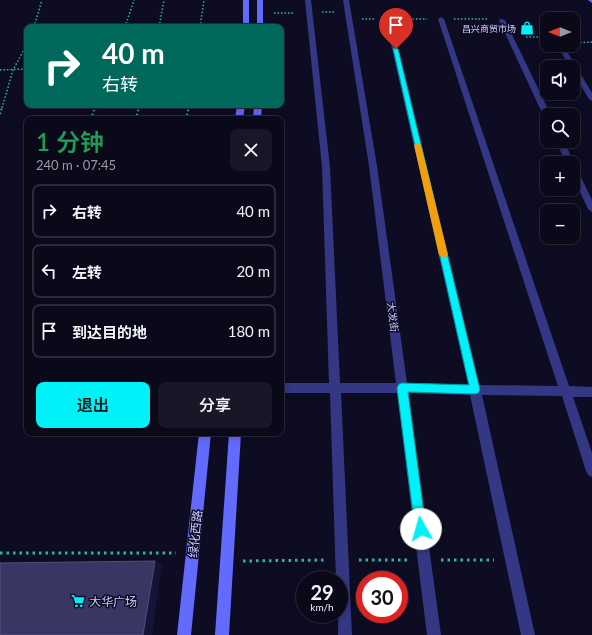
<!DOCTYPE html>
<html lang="zh">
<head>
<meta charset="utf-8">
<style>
	:root { --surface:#0a091a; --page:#181727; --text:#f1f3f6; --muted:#999aa2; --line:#2a2a39; --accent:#00f1f7 }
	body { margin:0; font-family:Lato,"Noto Sans SC",sans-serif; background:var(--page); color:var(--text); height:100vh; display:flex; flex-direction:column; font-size:15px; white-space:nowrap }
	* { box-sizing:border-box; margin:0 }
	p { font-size:13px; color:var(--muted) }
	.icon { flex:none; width:22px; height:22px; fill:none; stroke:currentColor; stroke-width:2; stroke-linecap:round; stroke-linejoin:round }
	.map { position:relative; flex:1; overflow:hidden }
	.sheet { position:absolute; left:24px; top:116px; width:260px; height:320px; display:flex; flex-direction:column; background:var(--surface); border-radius:8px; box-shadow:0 2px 10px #0003,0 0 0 1px var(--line) }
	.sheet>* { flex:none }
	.top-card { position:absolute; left:24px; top:24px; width:260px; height:84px; border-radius:8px; box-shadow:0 2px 10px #0003,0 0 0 1px var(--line); background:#00695c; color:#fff; overflow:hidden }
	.needle { width:26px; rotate:270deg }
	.buttons { position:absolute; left:540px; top:12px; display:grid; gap:8px }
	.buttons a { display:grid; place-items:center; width:40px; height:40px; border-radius:8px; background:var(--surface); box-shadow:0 2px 10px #0003,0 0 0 1px var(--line); font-size:20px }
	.speed { position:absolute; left:296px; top:571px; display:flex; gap:8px; font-size:20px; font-weight:700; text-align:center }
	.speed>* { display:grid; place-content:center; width:52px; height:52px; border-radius:50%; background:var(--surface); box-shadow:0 2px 10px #0003,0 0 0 1px var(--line); line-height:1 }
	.speed small { font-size:10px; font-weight:400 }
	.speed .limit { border:6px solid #d22; background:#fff; color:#111 }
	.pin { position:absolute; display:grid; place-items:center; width:34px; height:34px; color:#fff; margin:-41px -17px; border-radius:50% 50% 50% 0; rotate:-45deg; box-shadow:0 0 4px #0007 }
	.pin .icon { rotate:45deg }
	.me { position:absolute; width:44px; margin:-22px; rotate:353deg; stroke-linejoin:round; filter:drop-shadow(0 0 3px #0008) }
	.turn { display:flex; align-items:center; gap:14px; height:84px; padding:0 12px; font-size:18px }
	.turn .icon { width:52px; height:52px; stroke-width:2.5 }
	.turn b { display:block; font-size:28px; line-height:34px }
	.round { display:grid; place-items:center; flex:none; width:42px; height:42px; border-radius:8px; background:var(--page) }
	.summary { display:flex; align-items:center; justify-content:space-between; height:68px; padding:0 12px }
	h1 { font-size:24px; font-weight:600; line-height:30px; color:#1e9e55 }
	.button { display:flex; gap:8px; margin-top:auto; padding:8px 12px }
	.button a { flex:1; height:46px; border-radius:8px; background:var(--accent); color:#111; font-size:16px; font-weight:600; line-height:46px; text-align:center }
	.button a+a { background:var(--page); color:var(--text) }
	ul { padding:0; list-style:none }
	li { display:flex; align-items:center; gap:12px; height:54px; margin:0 8px 6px; padding:0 4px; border:2px solid var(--line); border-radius:8px }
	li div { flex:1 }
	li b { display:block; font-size:15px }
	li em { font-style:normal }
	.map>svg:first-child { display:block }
</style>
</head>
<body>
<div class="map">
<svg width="592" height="635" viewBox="0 0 592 635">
	<rect width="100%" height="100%" fill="#0e0c22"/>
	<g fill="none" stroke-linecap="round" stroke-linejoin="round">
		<!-- path-far2 -->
		<g stroke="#26b9a5" stroke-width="1.5" stroke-dasharray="1.5 2" stroke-linecap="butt">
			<path d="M 322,12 L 335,12"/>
			<path d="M 274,13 L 295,13"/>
			<path d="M 362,19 L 375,19"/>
			<path d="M 402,19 L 427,19"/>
			<path d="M 454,19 L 489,19"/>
			<path d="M 34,27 L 42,0"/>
			<path d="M 125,27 L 134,0"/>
			<path d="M 159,27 L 164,0"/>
			<path d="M 200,27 L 204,0"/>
			<path d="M 526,37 L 547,37"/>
			<path d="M 573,43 L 592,42"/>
			<path d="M 0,70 L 27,69"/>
			<path d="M 2,108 L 13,70 L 27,44"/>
			<path d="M 95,108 L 96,105"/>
			<path d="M 139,108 L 140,105"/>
			<path d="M 188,108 L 189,105"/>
		</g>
		<!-- path-far1 -->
		<g stroke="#26b9a5" stroke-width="2" stroke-dasharray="1.5 2.5" stroke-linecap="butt">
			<path d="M 0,114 L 2,107"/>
			<path d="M 91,119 L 95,107"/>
			<path d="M 136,119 L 139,107"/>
			<path d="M 186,119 L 189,107"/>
		</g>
		<!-- path -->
		<g stroke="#26b9a5" stroke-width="3" stroke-dasharray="2.5 4" stroke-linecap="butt">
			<path d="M 0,553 L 176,553"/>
			<path d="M 359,560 L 408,560"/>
			<path d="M 441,560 L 494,560"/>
			<path d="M 243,561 L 326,560"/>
		</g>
		<!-- street -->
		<g fill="#343784" fill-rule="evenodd">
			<path d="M 305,0 L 311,0 L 330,167 L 340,383 L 396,383 L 369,166 L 343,0 L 349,0 L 377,166 L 407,383 L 468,384 L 385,18 L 388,16 L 391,18 L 479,385 L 558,386 L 438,19 L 441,17 L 444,19 L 569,386 L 592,387 L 592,397 L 573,397 L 592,453 L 592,477 L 588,475 L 586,471 L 562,396 L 482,395 L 535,635 L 521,635 L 470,395 L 408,393 L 441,635 L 427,635 L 397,393 L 341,393 L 352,635 L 338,635 L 339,580 L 336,580 L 330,393 L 281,393 L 281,383 L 329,383 L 322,167 Z"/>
			<path d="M 500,19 L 505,20 L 551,115 L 547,115 L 547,117 L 543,115 L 499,20 Z"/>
			<path d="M 557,45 L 563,45 L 592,93 L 592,101 L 589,99 L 573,73 L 573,67 L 570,67 Z"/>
			<path d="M 556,141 L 564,141 L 574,163 L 573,164 L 573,163 L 566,163 Z"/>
			<path d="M 573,166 L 577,169 L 592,200 L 592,212 L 588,209 L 573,177 Z"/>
		</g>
		<!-- secondary -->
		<g fill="#636bff" fill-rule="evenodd">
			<rect x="243" y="0" width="6" height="27"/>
			<rect x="257" y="0" width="6" height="27"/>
			<path d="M 588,0 L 592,0 L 592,3 Z"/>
			<path d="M 237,105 L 245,105 L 243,119 L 235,119 Z"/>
			<path d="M 254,105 L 262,105 L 261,119 L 253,119 Z"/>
			<path d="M 199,433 L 211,433 L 191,635 L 177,635 Z"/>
			<path d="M 229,433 L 241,433 L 229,635 L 215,635 Z"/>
		</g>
	</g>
	<!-- shaded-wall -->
	<path fill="#161336" d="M 155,561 L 162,564 L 152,635 L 143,635 Z"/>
	<!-- building -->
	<path fill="#3a3664" stroke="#514d7c" d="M 155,561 L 143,635 L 0,635 L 0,563 Z"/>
	<!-- route -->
	<path fill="#00f1f7" stroke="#009da1" d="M 393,48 L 398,49 L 480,390 L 478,393 L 475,394 L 408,392 L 426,529 L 425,533 L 421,534 L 416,533 L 415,529 L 397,388 L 399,384 L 402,383 L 469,385 Z"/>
	<!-- slow -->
	<path fill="#f59e0b" d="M 418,143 L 421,145 L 448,255 L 444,258 L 439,255 L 414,145 Z"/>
	<!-- icons -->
	<defs>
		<g id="shop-bare" transform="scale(1.08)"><path d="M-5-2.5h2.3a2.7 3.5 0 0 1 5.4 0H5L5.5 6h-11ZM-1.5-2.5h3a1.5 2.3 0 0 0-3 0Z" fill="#00f1f7" stroke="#0e0c22" stroke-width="2.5" paint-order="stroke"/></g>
		<g id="supermarket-bare" transform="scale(1.08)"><path d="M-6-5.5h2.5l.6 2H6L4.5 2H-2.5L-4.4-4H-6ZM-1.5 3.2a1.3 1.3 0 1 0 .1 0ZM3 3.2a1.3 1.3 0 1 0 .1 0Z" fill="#00f1f7" stroke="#0e0c22" stroke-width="2.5" paint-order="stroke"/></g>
	</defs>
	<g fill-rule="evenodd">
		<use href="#shop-bare" x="527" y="28"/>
		<use href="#supermarket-bare" x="78" y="601"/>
	</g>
	<g text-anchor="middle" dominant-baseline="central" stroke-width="3" stroke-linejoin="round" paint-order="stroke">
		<!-- far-poi labels -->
		<g font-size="9" fill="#ceccff" stroke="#0e0c22" text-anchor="end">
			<text x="516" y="28">昌兴商贸市场</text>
		</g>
		<!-- street labels -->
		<g font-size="10" fill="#ceccff" stroke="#0e0c22">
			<text transform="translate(393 317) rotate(83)">大发街</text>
		</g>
		<!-- near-street labels -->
		<g font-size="12" fill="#ceccff" stroke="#0e0c22">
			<text transform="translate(195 534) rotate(-84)">绿化西路</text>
		</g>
		<!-- near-poi labels -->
		<g font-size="12" fill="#ceccff" stroke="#0e0c22" text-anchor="start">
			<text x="89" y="601">大华广场</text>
		</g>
	</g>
</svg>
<div class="buttons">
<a><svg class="needle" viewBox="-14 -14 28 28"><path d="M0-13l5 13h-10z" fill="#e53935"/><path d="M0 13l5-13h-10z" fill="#999aa2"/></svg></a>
<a><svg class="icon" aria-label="sound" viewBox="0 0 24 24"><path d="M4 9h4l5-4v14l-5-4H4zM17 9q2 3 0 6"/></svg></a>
<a><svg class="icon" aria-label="search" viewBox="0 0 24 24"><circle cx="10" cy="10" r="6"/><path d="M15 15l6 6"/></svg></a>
<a>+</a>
<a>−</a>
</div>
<div class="speed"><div>29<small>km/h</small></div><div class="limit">30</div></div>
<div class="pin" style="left:396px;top:49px;background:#d93025"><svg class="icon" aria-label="arrive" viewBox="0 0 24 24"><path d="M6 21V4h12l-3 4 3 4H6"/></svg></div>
<svg class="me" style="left:421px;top:529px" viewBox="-20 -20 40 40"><circle r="19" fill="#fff"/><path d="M0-13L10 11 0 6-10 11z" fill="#00f1f7"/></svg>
<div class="top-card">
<div class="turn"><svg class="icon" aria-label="right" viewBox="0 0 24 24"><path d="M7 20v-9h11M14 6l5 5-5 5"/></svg><div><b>40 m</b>右转</div></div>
</div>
<section class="sheet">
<div class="summary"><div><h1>1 分钟</h1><p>240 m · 07:45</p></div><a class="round"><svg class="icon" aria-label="close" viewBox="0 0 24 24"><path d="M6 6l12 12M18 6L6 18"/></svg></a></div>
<ul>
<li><svg class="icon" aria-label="right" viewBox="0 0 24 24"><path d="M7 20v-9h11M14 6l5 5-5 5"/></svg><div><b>右转</b></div><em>40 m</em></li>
<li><svg class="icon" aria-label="left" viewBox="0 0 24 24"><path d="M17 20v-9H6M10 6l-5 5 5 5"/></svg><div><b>左转</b></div><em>20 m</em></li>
<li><svg class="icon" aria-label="arrive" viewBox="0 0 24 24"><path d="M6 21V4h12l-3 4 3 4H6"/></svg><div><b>到达目的地</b></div><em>180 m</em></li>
</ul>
<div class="button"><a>退出</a><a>分享</a></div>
</section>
</div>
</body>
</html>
